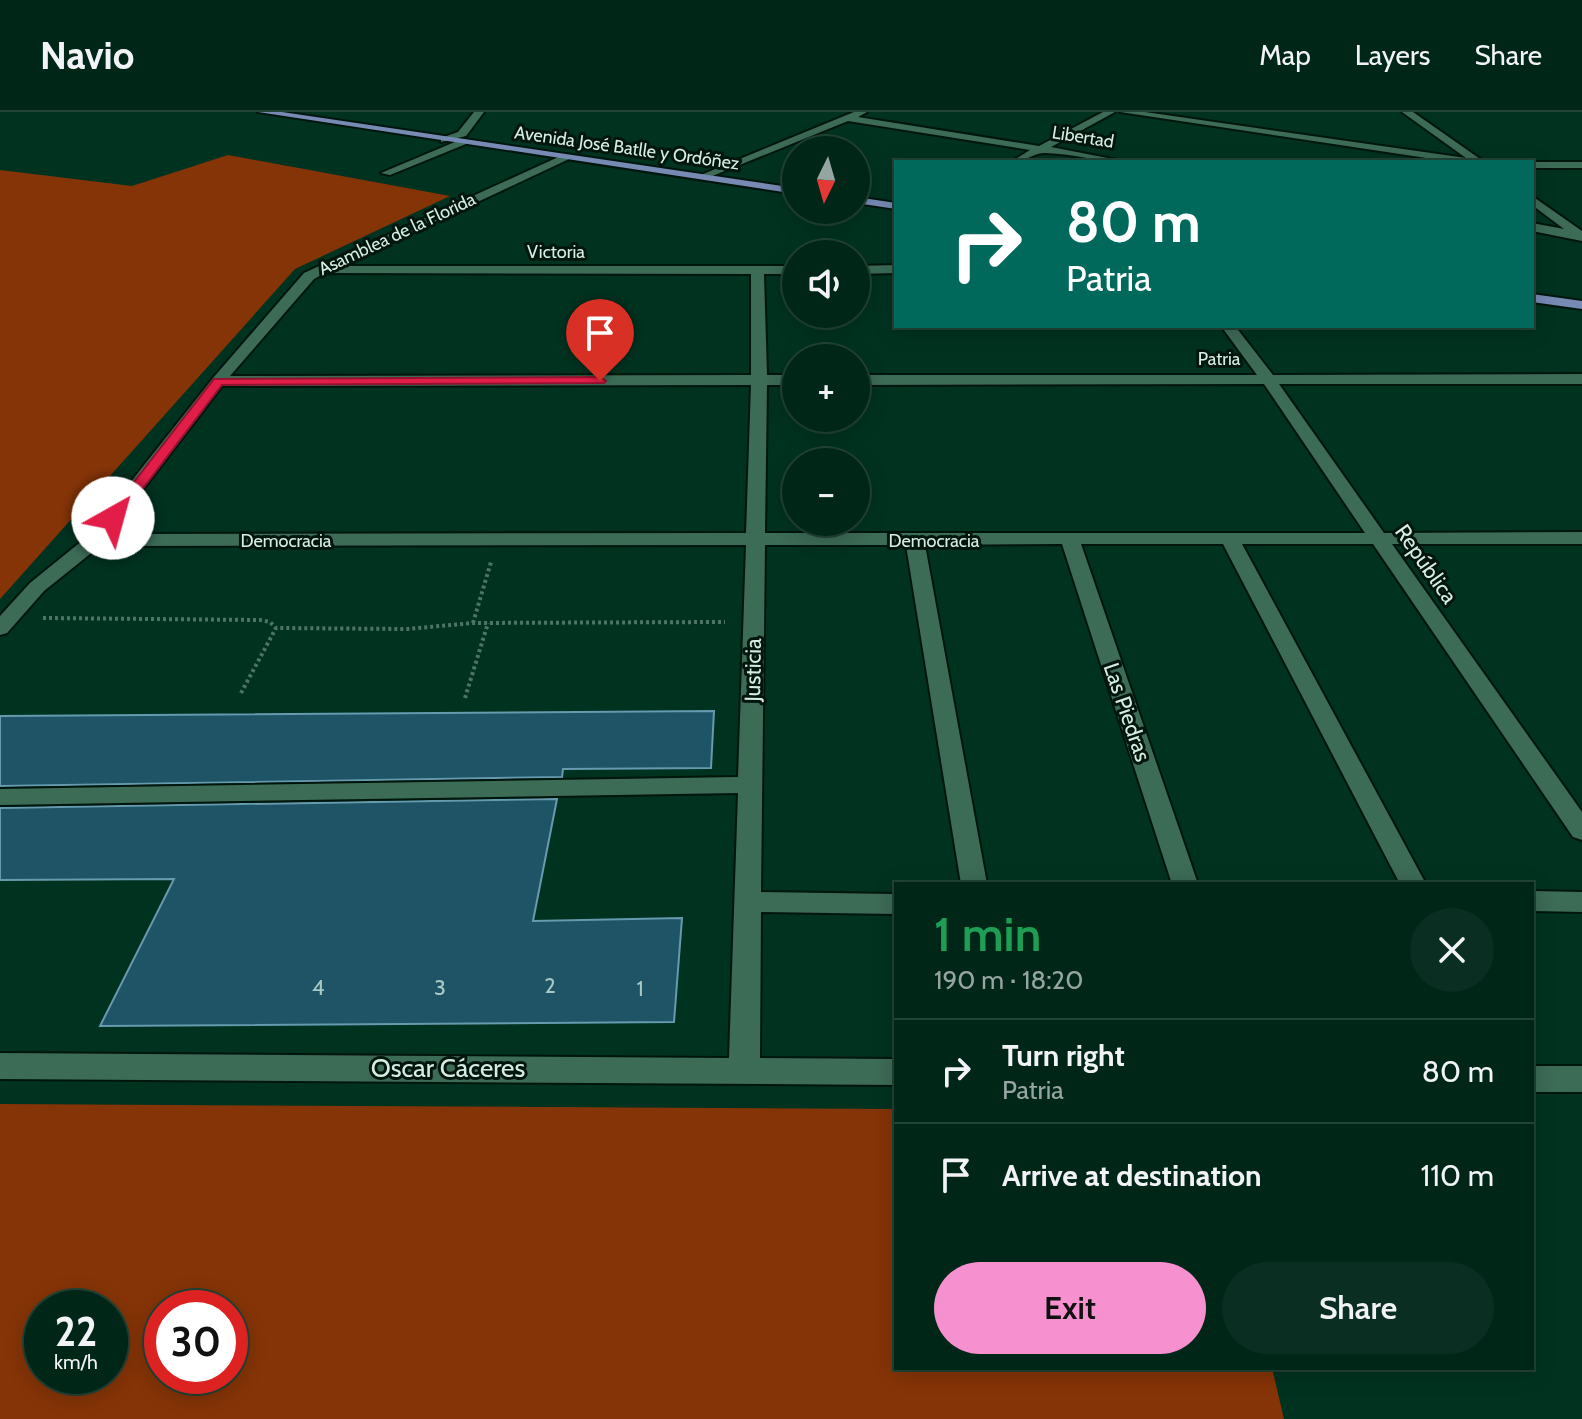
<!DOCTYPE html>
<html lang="en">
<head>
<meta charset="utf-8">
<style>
	:root { --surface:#002618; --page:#0a2e21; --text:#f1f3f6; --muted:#95a5a2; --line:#224337; --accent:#f690cf }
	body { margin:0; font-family:Cabin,sans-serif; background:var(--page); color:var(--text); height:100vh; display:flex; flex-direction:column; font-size:30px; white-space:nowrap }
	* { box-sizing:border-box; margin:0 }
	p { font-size:26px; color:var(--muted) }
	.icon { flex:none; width:44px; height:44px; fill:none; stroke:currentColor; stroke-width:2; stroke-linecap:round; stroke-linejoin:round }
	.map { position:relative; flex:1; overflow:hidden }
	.panel { position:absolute; left:894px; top:770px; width:640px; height:488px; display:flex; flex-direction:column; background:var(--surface); border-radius:0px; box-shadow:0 4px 20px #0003,0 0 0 2px var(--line) }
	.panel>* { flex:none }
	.banner { position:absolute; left:894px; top:48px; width:640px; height:168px; border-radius:0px; box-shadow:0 4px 20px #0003,0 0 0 2px var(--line); background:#00695c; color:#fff; overflow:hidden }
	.needle { width:52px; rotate:185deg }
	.controls { position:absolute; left:782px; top:24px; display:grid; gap:16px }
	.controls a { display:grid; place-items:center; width:88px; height:88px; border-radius:50%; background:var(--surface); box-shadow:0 4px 20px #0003,0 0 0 2px var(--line); font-size:40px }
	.speed { position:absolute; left:24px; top:1178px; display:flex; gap:16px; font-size:40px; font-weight:700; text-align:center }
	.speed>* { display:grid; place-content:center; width:104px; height:104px; border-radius:50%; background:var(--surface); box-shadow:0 4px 20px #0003,0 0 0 2px var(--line); line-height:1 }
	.speed small { font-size:20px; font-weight:400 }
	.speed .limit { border:12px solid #d22; background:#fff; color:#111 }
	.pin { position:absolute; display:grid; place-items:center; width:68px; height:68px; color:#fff; margin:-82px -34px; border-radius:50% 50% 50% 0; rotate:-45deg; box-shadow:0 0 8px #0007 }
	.pin .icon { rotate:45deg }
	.me { position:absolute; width:88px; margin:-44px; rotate:38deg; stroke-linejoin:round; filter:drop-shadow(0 0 6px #0008) }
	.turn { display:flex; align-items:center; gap:28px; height:168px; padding:0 40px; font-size:36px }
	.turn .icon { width:104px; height:104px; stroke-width:2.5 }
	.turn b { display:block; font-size:56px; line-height:68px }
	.round { display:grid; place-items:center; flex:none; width:84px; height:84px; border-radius:42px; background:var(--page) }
	.head { display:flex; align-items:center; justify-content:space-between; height:136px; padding:0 40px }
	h1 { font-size:48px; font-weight:600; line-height:60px; color:#1e9e55 }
	.action { display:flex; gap:16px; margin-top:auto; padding:16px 40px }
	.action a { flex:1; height:92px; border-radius:48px; background:var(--accent); color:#111; font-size:32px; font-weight:600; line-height:92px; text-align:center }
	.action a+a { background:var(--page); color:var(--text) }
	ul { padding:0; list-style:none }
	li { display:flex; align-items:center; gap:24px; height:104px; padding:0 40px; border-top:2px solid var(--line) }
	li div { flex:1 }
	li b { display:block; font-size:30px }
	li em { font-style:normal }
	header { display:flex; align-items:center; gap:48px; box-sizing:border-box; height:112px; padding:0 40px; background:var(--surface); border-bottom:2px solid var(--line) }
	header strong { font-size:38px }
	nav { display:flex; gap:44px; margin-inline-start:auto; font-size:28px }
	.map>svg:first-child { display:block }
</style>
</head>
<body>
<header>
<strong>Navio</strong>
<nav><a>Map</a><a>Layers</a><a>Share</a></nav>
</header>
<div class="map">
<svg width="1582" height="1307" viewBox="0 0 1582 1307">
	<rect width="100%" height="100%" fill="#003220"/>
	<!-- green -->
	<g fill="#853407" fill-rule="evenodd">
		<path d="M 228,43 L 450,84 L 295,157 L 0,487 L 0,58 L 132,74 Z"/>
		<path d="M 0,992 L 896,997 L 896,1256 L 1272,1256 L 1284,1307 L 0,1307 ZM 42,1196 L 110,1196 L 110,1264 L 42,1264 ZM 162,1196 L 230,1196 L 230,1264 L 162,1264 Z"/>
	</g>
	<!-- building -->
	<g fill="#1e5466" stroke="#669aae" stroke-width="2">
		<path d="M 714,599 L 711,656 L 563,657 L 562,665 L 0,674 L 0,604 Z"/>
		<path d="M 557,687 L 533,809 L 682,806 L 674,910 L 100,914 L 174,767 L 0,768 L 0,696 Z"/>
	</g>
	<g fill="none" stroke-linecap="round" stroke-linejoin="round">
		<!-- minor casing -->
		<g stroke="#00160d" stroke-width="4">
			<g id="minor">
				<path d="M 474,0 L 484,0 L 466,24 L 441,30 L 441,26 L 458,20 Z"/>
				<path d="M 854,0 L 867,0 L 858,5 L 1039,34 L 1103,0 L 1115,0 L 1051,35 L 1128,50 C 1100,50 1074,42 1046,41 C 1035,40 1025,50 1011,50 L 1030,38 L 848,9 L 705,67 L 696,65 Z"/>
				<path d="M 1120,0 L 1145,0 L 1466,46 L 1402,0 L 1413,0 L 1483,49 L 1453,50 Z"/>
				<path d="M 462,27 L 467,30 L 466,32 L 390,63 L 381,61 Z"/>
				<path d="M 565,42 L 570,45 L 569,47 L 341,154 L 796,154 L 796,162 L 764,162 L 767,263 L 796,263 L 796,273 L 767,273 L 765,421 L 1365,421 L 1264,272 L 856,273 L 856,263 L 1257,263 L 1221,214 L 1235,214 L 1273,263 L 1582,262 L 1582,272 L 1279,272 L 1384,421 L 1582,420 L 1582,432 L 1392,432 L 1582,700 L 1582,728 L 1573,725 L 1373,432 L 1242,432 L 1426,772 L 1400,772 L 1223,432 L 1081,432 L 1198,772 L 1172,772 L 1062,432 L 925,433 L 987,772 L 961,772 L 906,433 L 765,433 L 761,780 L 896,782 L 896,802 L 761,800 L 760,946 L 896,947 L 896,973 L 0,967 L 0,941 L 729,946 L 738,681 L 0,693 L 0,677 L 738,665 L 746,433 L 100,434 L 44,479 L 7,521 L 0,523 L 0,504 L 30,471 L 88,424 L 213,266 L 304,161 ZM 325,161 L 751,162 L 751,263 L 230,264 L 314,167 ZM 751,273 L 746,421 L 109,422 L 222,274 Z"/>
				<rect x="1532" y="50" width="50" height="6"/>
				<path d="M 1532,84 L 1582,119 L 1582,129 L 1532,119 L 1532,111 L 1564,117 L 1532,93 Z"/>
				<path d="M 896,153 L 896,161 L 856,162 L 856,154 Z"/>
				<path d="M 1532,779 L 1582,780 L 1582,800 L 1532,799 Z"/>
				<rect x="1532" y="954" width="50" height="26"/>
			</g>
		</g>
		<!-- major casing -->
		<g stroke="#00160d" stroke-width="4">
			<g id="major">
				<path d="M 258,0 L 282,0 L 796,76 L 796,82 Z"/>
				<path d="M 856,85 L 896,91 L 896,97 L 856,91 Z"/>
				<path d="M 1532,182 L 1582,189 L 1582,197 L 1532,190 Z"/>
			</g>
		</g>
		<!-- path -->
		<g stroke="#4c7565" stroke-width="4" stroke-dasharray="3 3" stroke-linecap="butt">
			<path d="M 43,506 L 260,508 L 270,510 L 276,516 L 407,517 L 473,511 L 725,510"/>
			<path d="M 473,511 L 491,450"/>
			<path d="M 241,581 L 276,516"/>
			<path d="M 465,586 L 488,511"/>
		</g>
		<!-- minor -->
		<use href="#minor" fill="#3c6b56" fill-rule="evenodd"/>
		<!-- major -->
		<use href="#major" fill="#778ab4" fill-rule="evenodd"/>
	</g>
	<!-- route -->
	<path fill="#e11d48" stroke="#92132f" stroke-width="2" d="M 600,265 L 606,269 L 604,271 L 222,273 L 118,409 L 106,406 L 214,267 Z"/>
	<g text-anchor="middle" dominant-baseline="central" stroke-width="6" stroke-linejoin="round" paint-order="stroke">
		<!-- far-street labels -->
		<g font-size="18" fill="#d5eee2" stroke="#03160e">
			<text transform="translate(1083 25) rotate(9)">Libertad</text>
			<text transform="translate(627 36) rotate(8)">Avenida José Batlle y Ordóñez</text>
			<text transform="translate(397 122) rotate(-25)">Asamblea de la Florida</text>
			<text x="556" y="140">Victoria</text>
			<text x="1219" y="247">Patria</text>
			<text x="286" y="429">Democracia</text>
			<text x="934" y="429">Democracia</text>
		</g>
		<!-- street labels -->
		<g font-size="22" fill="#d5eee2" stroke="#03160e">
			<text transform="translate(1426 452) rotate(55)">República</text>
			<text transform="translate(753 558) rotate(-89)">Justicia</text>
			<text transform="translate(1127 600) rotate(71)">Las Piedras</text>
		</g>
		<!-- near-number labels -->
		<g font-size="22" fill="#a7c8c3">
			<text x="550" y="873">2</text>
			<text x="318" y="875">4</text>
			<text x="440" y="875">3</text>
			<text x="640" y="876">1</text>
		</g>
		<!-- near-street labels -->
		<g font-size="26" fill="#d5eee2" stroke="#03160e">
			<text x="448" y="956">Oscar Cáceres</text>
		</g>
	</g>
</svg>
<div class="controls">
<a><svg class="needle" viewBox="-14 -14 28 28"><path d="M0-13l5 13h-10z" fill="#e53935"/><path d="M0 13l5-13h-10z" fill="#95a5a2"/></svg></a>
<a><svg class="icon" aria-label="sound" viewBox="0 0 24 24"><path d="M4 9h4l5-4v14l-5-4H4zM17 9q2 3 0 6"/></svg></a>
<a>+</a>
<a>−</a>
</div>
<div class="speed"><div>22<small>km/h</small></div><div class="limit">30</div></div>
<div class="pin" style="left:600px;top:269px;background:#d93025"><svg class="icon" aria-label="arrive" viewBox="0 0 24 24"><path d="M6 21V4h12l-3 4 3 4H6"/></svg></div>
<svg class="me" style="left:113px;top:406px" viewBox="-20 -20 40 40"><circle r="19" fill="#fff"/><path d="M0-13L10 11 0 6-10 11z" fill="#e11d48"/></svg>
<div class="banner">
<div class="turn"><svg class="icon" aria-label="right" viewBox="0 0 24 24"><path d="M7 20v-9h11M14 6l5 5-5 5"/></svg><div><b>80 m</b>Patria</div></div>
</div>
<section class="panel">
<div class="head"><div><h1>1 min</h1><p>190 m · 18:20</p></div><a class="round"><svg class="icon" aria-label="close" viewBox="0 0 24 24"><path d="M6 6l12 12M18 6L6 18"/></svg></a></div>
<ul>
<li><svg class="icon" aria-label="right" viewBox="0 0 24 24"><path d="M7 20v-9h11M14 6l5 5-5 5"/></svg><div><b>Turn right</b><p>Patria</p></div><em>80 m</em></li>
<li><svg class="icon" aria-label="arrive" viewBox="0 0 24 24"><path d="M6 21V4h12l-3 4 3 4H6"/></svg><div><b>Arrive at destination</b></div><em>110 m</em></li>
</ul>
<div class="action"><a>Exit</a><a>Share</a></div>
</section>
</div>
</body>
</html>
